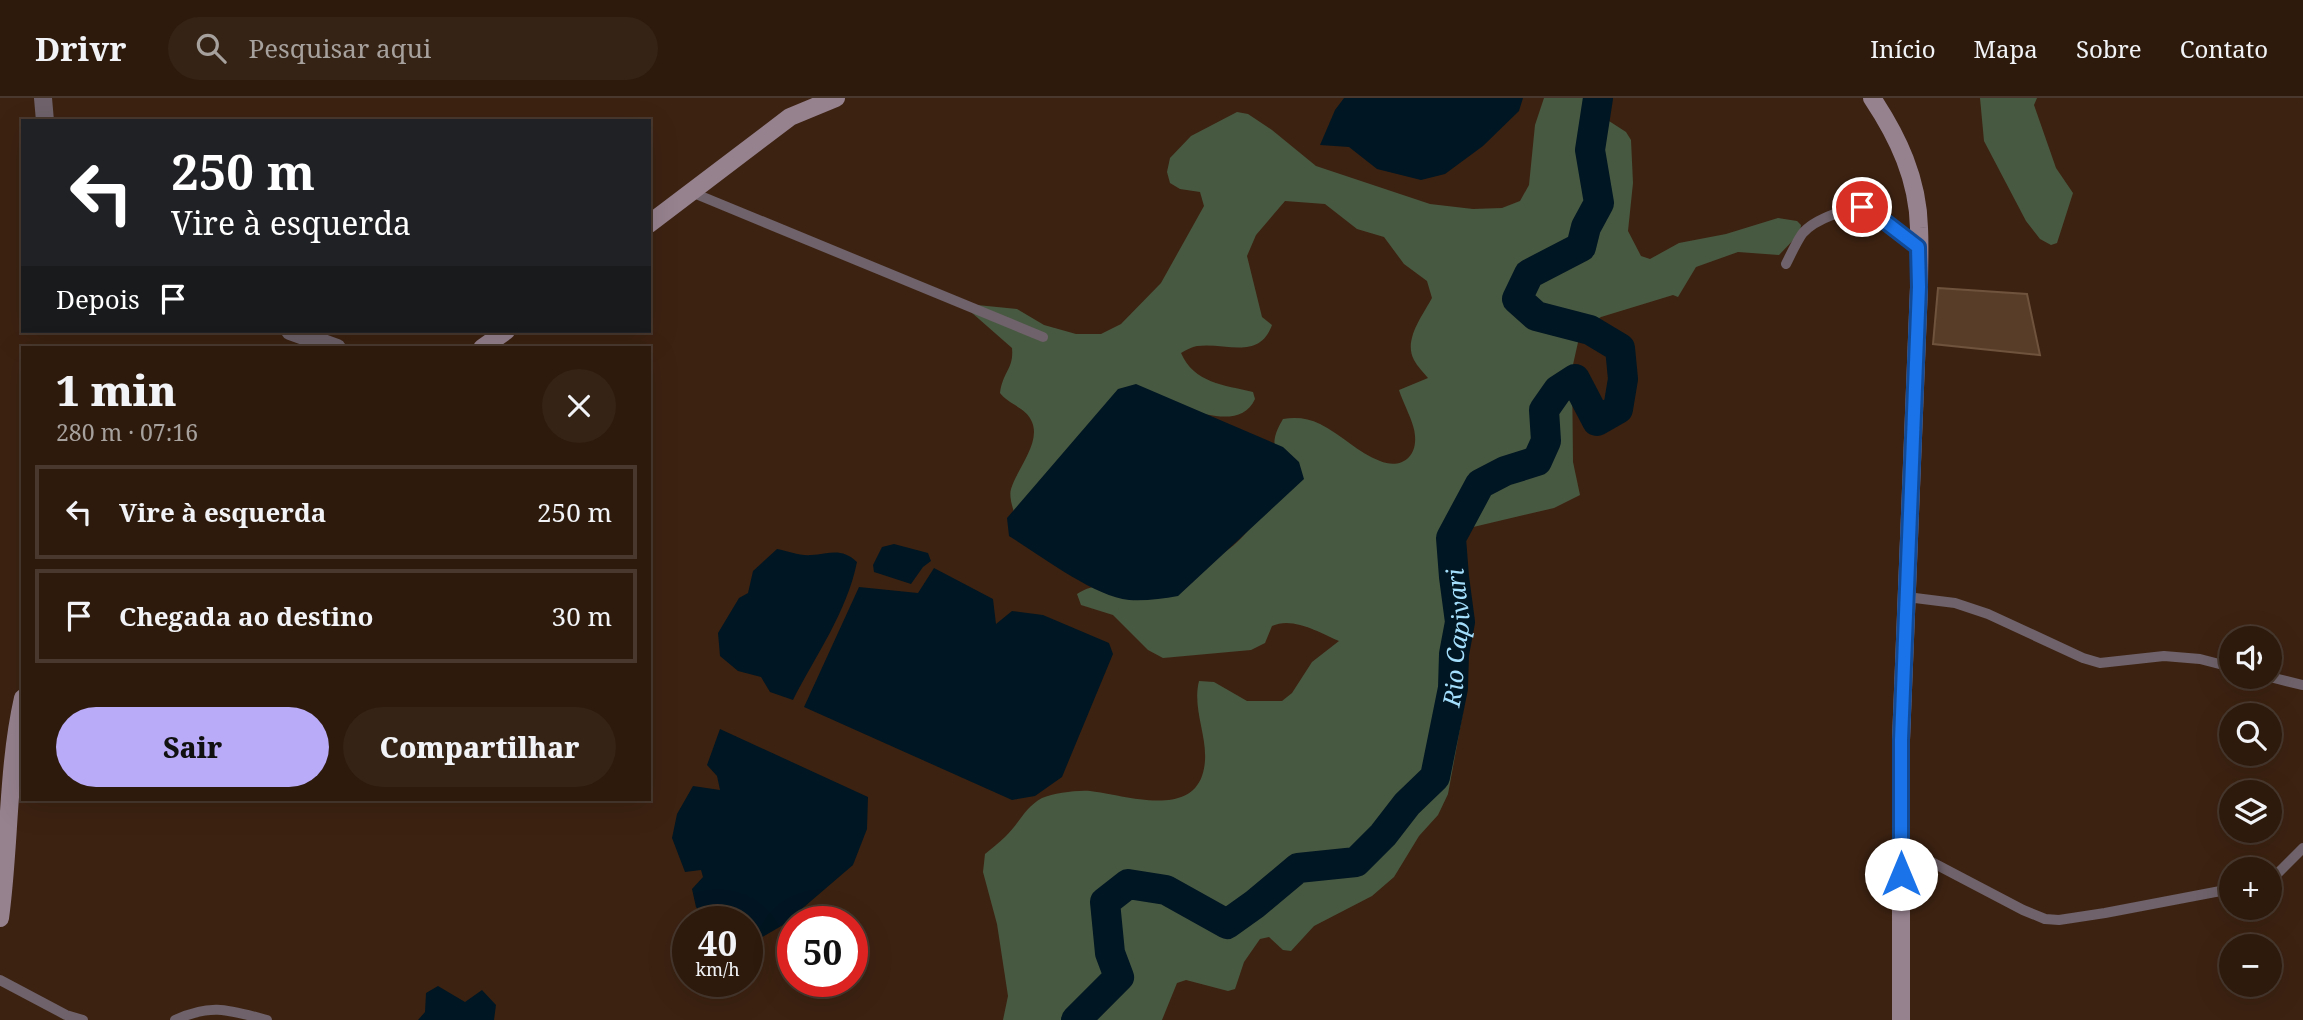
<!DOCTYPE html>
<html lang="pt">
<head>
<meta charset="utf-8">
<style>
	:root { --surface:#2d1a0d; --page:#352316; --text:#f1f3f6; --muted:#a7a19d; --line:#48382e; --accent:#b9abf7 }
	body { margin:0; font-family:"Noto Serif",serif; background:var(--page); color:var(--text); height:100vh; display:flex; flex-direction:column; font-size:26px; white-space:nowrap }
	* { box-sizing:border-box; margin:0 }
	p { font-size:23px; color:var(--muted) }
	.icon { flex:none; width:38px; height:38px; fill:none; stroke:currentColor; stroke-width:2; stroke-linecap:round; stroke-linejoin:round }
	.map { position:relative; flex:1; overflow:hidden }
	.details { position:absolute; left:21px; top:248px; width:630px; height:455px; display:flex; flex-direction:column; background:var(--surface); border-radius:0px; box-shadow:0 7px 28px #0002,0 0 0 2px var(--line) }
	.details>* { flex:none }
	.guide { position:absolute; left:21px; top:21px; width:630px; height:214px; border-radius:0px; box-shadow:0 7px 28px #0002,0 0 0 2px var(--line); background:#202124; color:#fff; overflow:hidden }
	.controls { position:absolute; left:2219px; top:528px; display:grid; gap:14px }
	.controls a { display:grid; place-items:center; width:63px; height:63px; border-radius:50%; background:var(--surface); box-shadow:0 7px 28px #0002,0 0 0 2px var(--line); font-size:35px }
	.speed { position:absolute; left:672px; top:808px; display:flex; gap:14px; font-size:35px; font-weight:700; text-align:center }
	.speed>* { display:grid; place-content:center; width:91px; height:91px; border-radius:50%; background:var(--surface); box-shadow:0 7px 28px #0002,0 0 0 2px var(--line); line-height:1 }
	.speed small { font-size:18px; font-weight:400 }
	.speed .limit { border:10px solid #d22; background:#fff; color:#111 }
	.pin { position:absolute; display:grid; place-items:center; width:60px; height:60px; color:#fff; margin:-30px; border:4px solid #fff; border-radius:50%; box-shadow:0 2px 7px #0007 }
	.me { position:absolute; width:77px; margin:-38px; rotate:0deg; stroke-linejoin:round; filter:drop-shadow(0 0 5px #0008) }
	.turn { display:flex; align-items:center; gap:24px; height:147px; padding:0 35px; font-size:32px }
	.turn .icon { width:91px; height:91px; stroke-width:2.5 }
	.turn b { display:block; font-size:49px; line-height:60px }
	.then { display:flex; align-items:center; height:66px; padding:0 35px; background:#0003; gap:14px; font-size:26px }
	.round { display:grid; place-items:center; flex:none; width:74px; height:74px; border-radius:37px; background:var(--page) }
	.headline { display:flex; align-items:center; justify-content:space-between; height:119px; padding:0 35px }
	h1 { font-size:42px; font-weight:800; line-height:52px }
	.action { display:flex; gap:14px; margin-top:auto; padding:14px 35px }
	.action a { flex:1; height:80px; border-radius:42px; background:var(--accent); color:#111; font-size:28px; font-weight:800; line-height:80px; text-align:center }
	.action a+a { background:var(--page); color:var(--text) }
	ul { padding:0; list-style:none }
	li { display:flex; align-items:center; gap:21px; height:94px; margin:0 14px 10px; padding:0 21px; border:4px solid var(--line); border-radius:0px }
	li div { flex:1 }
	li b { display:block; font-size:26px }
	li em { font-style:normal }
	header { display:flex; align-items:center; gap:42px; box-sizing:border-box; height:98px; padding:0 35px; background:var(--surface); border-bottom:2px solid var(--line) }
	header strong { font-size:33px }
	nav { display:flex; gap:38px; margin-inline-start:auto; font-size:24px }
	.search { width:490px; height:63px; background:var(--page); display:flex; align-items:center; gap:18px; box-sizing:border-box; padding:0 24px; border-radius:38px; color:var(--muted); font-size:26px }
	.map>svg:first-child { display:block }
</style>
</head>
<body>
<header>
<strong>Drivr</strong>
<div class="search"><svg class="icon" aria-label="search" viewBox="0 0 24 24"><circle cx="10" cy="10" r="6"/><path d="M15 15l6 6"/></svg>Pesquisar aqui</div>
<nav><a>Início</a><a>Mapa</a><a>Sobre</a><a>Contato</a></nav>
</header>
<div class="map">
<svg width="2303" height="922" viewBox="0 0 2303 922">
	<rect width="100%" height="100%" fill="#3c2211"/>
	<!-- forest -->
	<g fill="#485941">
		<path d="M 1544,0 L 1609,0 L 1606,15 L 1609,23 L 1626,34 L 1631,42 L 1633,85 L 1628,133 L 1641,158 L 1650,161 L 1679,145 L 1726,136 L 1778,120 L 1797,123 L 1801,127 L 1800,135 L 1779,157 L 1738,154 L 1696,169 L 1678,199 L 1673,197 L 1601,219 L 1581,231 L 1572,271 L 1573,364 L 1580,397 L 1554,410 L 1469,430 L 1461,439 L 1459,548 L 1463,614 L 1448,696 L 1438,717 L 1419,738 L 1394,779 L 1372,798 L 1314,828 L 1291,853 L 1283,852 L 1269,839 L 1260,841 L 1244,864 L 1235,891 L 1228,893 L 1186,882 L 1177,885 L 1162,922 L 1003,922 L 1008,898 L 997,826 L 983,774 L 985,756 C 992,750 999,745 1005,739 C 1019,726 1025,709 1042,700 C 1054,695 1077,692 1090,693 C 1121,696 1187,720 1202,678 C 1213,646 1191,615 1199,583 L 1214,584 L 1247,603 L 1282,603 L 1292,595 L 1312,564 L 1339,543 C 1320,535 1293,518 1272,528 L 1265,545 L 1251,552 L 1163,560 L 1148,552 L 1113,517 L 1081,507 L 1077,496 C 1095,484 1112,488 1134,486 C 1180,483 1232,461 1257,420 C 1263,411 1277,386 1278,377 C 1280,350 1266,349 1283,321 C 1296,319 1308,320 1320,326 C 1341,336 1358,355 1380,363 C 1399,371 1417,361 1415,338 C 1415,326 1403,305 1399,292 L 1428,280 C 1423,274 1417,268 1414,262 C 1403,242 1423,217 1432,200 L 1427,183 L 1404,166 L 1384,139 L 1357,131 L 1325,106 L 1285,103 L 1256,137 L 1247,158 L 1262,219 L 1272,227 C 1259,263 1226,244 1197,248 C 1192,249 1186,252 1181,255 C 1194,285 1224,287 1253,294 L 1255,301 C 1239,337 1183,308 1155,300 L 1019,429 C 1016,419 1008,401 1011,391 C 1017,371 1041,345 1032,324 C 1027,310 1008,306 1000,295 C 1003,273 1014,271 1012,250 L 971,214 L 967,206 L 1017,211 L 1044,227 L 1076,236 L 1101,236 L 1121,226 L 1161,185 L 1204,108 L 1200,94 L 1180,91 L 1170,85 L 1167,74 L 1170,60 L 1191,38 L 1237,14 L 1248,16 L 1272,32 L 1316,68 L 1430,106 L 1473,111 L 1502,110 L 1520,103 L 1529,87 L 1535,27 Z"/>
		<path d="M 1980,0 L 2037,0 L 2034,7 L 2056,70 L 2073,95 L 2057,145 L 2051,147 L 2040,141 L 2026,123 L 1984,43 Z"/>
	</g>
	<!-- water -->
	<g fill="#001622">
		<path d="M 1344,0 L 1523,0 L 1519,13 L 1483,48 L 1445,76 L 1421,82 L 1377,71 L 1349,49 L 1320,47 L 1335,12 Z"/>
		<path d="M 1136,286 L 1283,349 L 1299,364 L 1304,381 L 1178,498 C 1162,501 1145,503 1129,502 C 1093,498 1040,457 1009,438 L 1007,420 L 1118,291 Z"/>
		<path d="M 894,446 L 928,455 L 931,463 L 923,469 L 911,486 L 874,474 L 873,467 L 882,449 Z"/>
		<path d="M 777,451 C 788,453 800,458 811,457 C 830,456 841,449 857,464 C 847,514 816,557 793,602 L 770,594 L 761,579 L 738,573 L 720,558 L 718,535 L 739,500 L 748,495 L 753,473 Z"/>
		<path d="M 934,470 L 993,501 L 996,526 L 1012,513 L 1043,517 L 1109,545 L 1113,556 L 1062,679 L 1035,698 L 1012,702 L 804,609 L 859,489 L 918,495 Z"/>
		<path d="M 720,631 L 868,699 L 867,731 L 853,767 L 783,827 L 747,848 L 747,824 L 709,824 L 696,809 L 692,791 L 703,779 L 701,772 L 685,774 L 672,740 L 677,716 L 693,688 L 720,692 L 717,678 L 707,667 Z"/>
		<path d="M 438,888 L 465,904 L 482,892 L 496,907 L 494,922 L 418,922 L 425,914 L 426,895 Z"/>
	</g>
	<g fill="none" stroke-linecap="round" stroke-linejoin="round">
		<!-- river -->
		<path stroke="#001622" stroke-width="30" id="s1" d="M 1076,922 L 1119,879 L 1110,855 L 1105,804 L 1128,786 L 1166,792 L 1227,826 L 1255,806 L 1298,770 L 1356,764 L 1383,737 L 1407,706 L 1435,679 L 1453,590 L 1454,556 L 1460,524 L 1454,479 L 1451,440 L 1480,386 L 1505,373 L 1537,363 L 1546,343 L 1544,312 L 1558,292 L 1575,281 L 1597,323 L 1618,311 L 1623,281 L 1620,250 L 1590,232 L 1536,218 L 1517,201 L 1529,176 L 1581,149 L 1586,129 L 1599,105 L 1590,52 L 1598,0"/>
	</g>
	<!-- building -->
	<path fill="#583e29" stroke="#6f533d" stroke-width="2" d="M 1938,190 L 2027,196 L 2040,257 L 1933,246 Z"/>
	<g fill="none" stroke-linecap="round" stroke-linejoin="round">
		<!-- lane -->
		<g stroke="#6f626a" stroke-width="10">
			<path d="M 691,94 L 1043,239"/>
			<path d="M 1786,166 C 1791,156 1796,145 1802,136 C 1813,122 1852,106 1869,112 L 1918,149"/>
			<path d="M 1907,499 L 1955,505 L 1988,516 L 2083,560 L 2100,565 L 2164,558 L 2200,561 L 2231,569"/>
			<path d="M 2270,579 L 2302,587"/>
			<path d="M 1901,748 L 2023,812 L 2045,821 L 2059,822 L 2105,815 L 2231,791"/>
			<path d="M 2270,779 L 2278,775 L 2303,750"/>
			<path d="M 0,882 L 66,917 L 83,922"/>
			<path d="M 175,922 C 212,905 229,912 267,922"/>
		</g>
		<!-- street -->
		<g stroke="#6f626a" stroke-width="18">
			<path d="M 43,0 L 45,23"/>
			<path d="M 290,233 L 337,250"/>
		</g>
		<!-- secondary -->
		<g stroke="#96828f" stroke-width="18">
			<path d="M 1872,0 C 1898,39 1918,81 1919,130 C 1920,149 1919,169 1919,189 L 1901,642 L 1901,922"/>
			<path d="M 649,126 L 790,19 L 836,0"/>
			<path d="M 482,250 L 506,233"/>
			<path d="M 0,820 C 10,747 7,671 23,600"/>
		</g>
	</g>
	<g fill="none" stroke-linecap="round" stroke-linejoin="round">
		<!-- route casing -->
		<g stroke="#114b97" stroke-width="18">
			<path id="route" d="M 1862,109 L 1870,112 L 1918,149 L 1919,189 L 1901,642 L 1901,776"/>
		</g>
		<!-- route -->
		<use href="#route" stroke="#1a73e8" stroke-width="12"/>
	</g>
	<g text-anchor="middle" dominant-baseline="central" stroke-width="6" stroke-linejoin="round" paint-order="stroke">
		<!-- water labels -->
		<g font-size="24" font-style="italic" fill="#a3defc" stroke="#321807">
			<text stroke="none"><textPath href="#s1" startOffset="682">Rio Capivari</textPath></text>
		</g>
	</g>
</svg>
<div class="controls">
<a><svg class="icon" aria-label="sound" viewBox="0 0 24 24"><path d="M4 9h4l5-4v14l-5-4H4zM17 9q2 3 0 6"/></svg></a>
<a><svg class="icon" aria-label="search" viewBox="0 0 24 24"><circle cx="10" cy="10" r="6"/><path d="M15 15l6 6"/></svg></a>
<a><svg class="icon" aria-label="layers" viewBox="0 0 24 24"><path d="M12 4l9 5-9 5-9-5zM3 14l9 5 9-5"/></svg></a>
<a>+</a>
<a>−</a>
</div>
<div class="speed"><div>40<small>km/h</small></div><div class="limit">50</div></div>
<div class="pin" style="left:1862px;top:109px;background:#d93025"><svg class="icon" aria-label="arrive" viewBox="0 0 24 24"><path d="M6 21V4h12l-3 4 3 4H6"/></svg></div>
<svg class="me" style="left:1901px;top:776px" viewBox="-20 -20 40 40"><circle r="19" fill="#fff"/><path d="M0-13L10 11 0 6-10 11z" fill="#1a73e8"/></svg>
<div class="guide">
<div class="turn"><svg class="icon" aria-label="left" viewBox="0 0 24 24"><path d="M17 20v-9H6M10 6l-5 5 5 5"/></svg><div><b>250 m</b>Vire à esquerda</div></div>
<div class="then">Depois<svg class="icon" aria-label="arrive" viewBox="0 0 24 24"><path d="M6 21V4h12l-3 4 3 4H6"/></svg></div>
</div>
<section class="details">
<div class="headline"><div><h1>1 min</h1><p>280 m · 07:16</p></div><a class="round"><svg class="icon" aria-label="close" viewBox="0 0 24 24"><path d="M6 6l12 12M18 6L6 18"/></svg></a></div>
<ul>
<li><svg class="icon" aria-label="left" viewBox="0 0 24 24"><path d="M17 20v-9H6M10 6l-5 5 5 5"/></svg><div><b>Vire à esquerda</b></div><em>250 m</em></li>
<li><svg class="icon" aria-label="arrive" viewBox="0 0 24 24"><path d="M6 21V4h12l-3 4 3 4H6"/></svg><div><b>Chegada ao destino</b></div><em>30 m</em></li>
</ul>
<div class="action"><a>Sair</a><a>Compartilhar</a></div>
</section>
</div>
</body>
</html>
